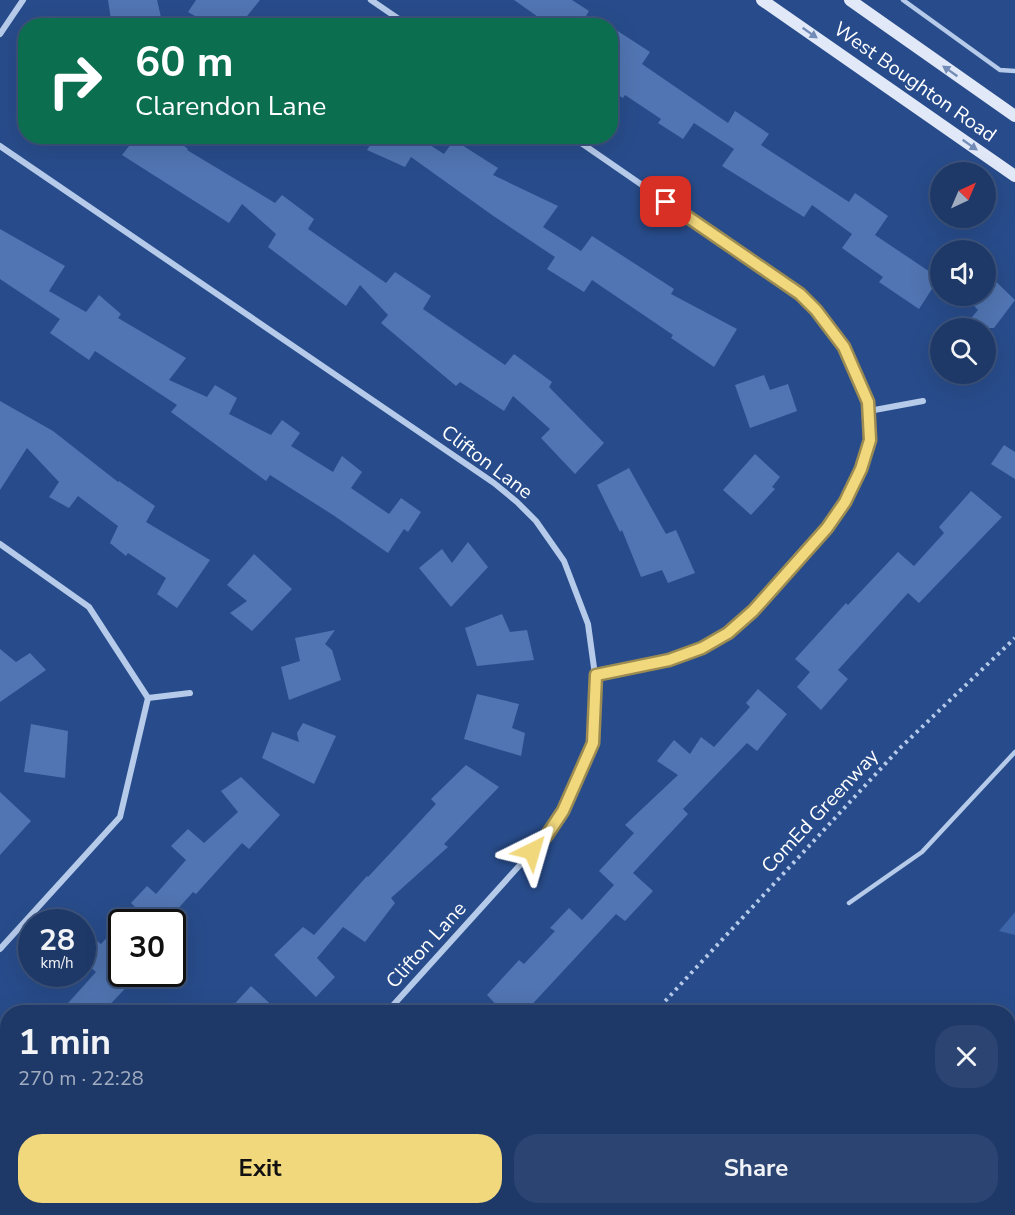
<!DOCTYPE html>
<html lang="en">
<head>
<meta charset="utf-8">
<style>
	:root { --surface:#1e3968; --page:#2b4471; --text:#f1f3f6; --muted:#a1acc0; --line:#3c537c; --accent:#f1d87d }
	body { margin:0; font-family:"Nunito Sans",sans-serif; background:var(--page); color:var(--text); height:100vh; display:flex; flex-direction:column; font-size:22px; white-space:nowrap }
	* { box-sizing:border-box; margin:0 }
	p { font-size:20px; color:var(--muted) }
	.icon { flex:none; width:33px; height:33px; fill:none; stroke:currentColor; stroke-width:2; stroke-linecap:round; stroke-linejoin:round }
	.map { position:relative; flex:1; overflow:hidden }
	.panel { position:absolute; left:0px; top:1005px; width:1016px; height:210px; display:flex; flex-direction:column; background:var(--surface); border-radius:24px 24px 0 0; box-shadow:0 6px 24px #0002,0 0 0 2px var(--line) }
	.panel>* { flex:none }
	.hud { position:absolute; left:18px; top:18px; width:600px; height:126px; border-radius:24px; box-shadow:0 6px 24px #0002,0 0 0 2px var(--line); background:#0b6e4f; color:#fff; overflow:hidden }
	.needle { width:39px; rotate:44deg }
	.tools { position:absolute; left:930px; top:162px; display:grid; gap:12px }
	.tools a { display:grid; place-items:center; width:66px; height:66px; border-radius:50%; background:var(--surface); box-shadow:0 6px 24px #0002,0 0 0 2px var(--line); font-size:30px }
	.speed { position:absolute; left:18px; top:909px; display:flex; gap:12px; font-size:30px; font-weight:700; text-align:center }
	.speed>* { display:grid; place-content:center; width:78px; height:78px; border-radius:50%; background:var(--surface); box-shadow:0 6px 24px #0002,0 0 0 2px var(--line); line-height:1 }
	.speed small { font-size:15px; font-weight:400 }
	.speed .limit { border:3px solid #111; border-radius:9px; background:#fff; color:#111 }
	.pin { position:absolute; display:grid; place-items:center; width:51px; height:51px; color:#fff; margin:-26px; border-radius:12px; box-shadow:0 3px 9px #0006 }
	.me { position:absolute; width:66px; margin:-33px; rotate:40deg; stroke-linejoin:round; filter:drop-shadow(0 0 4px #0008) }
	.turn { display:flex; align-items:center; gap:21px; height:126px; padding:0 18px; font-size:27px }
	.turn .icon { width:78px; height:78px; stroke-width:2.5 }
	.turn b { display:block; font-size:42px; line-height:51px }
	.round { display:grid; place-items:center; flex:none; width:63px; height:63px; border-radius:24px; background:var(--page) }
	.overview { display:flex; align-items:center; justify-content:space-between; height:102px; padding:0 18px }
	h1 { font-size:36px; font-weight:700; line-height:45px }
	.primary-button { display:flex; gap:12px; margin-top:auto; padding:12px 18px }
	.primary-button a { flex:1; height:69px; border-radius:24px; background:var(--accent); color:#111; font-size:24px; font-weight:700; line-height:69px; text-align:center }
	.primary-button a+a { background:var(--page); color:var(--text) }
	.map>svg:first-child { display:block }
</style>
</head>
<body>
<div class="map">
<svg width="1015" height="1215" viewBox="0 0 1015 1215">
	<rect width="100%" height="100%" fill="#284c8b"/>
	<!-- green -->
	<path fill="#3d65a7" d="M 1015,912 L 1015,935 L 999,931 Z"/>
	<!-- building -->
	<g fill="#5175b2">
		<path d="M 108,0 L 157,0 L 163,26 L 112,26 Z"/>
		<path d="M 196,0 L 260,0 L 239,26 L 212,26 L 188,12 Z"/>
		<path d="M 514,0 L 572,0 L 589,11 L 580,26 L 551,26 Z"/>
		<path d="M 610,26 L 650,52 L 642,64 L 728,123 L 735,111 L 769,134 L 761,145 L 849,202 L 855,193 L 888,216 L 875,235 L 939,278 L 919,309 L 879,282 L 883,277 L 842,248 L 852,234 L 812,205 L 804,217 L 722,166 L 734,149 L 694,123 L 683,139 L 658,123 L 661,119 L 625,95 L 623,98 L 610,90 Z"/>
		<path d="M 137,136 L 171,136 L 188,149 L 187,150 L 275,203 L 282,195 L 314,219 L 308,229 L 386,283 L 395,272 L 431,296 L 423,309 L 505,365 L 514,354 L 552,382 L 549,387 L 604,443 L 575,474 L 541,438 L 550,429 L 513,396 L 504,411 L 460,382 L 456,386 L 381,323 L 388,315 L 360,285 L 346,306 L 268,247 L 276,234 L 242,204 L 229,223 L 122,155 Z"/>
		<path d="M 376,136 L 424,136 L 422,140 L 444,154 L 454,140 L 498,168 L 493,175 L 558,206 L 543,227 L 581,251 L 592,236 L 674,289 L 671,294 L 737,329 L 714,367 L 671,338 L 673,335 L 592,280 L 584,292 L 547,269 L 555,257 L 492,215 L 411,157 L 405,167 L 367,150 Z"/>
		<path d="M 0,229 L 65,266 L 49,291 L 86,312 L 99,295 L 121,314 L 118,318 L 186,358 L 169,380 L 207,397 L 215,385 L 237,398 L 229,414 L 271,435 L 282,420 L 300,433 L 291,446 L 333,472 L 342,456 L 362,472 L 351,488 L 389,514 L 401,498 L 421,512 L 408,532 L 404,529 L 388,553 L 333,515 L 270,475 L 266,481 L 171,412 L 177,405 L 95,351 L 89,360 L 50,333 L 60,319 L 0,279 Z"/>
		<path d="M 986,272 L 1015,300 L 994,328 L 963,328 L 978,310 L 965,296 L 986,296 Z"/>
		<path d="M 764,375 L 770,390 L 788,384 L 797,411 L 750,428 L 735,385 Z"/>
		<path d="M 0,401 L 53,431 L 118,482 L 119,481 L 155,506 L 146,522 L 210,560 L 177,608 L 157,594 L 166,578 L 128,553 L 126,556 L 110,543 L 118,526 L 78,496 L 69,508 L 49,497 L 59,482 L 27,448 L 0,490 Z"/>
		<path d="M 1004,445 L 1015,452 L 1015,479 L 991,464 Z"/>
		<path d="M 755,454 L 780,477 L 772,487 L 775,489 L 751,515 L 723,490 Z"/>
		<path d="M 629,468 L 666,534 L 676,530 L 695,573 L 668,583 L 662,570 L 641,577 L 622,530 L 620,532 L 597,485 Z"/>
		<path d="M 971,491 L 1002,517 L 919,603 L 908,593 L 838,670 L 848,679 L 821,710 L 797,687 L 810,672 L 795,659 L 846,603 L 848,605 L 898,552 L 914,566 L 944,533 L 939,527 Z"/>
		<path d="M 468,542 L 488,567 L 451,607 L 419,568 L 442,549 L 452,563 Z"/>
		<path d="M 254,554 L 292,589 L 252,631 L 230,613 L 247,601 L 227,585 Z"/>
		<path d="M 502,614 L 510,632 L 527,630 L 534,660 L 477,666 L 465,628 Z"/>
		<path d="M 335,630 L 325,644 L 332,650 L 341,680 L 289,700 L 281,667 L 300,661 L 295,638 Z"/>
		<path d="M 0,649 L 16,662 L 30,653 L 46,670 L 0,702 Z"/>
		<path d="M 758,689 L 787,714 L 757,751 L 747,743 L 683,809 L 688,814 L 633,873 L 653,891 L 625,921 L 616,914 L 525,1012 L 503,1012 L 487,995 L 519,960 L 524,964 L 555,931 L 550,928 L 569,908 L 582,920 L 614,885 L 599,871 L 634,833 L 625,825 L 678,775 L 657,761 L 674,740 L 690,754 L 701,737 L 714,747 L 750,707 L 746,703 Z"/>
		<path d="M 477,694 L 519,704 L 512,728 L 525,733 L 521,756 L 464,739 Z"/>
		<path d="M 303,723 L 336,736 L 314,784 L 262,758 L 272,732 L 299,742 L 297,733 Z"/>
		<path d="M 31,724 L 68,731 L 65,778 L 24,772 Z"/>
		<path d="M 466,765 L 499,787 L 444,844 L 448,847 L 391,898 L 395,903 L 365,942 L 343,927 L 317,958 L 335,977 L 316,997 L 274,955 L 303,927 L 314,935 L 367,876 L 368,877 L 436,804 L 431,799 Z"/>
		<path d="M 241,777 L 280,815 L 249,849 L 242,843 L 196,894 L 193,892 L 166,922 L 122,922 L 122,974 L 128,974 L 134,979 L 103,1012 L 60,1012 L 96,972 L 82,960 L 82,956 L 97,941 L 101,944 L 135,907 L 131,903 L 147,886 L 156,894 L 186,860 L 171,846 L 188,829 L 204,843 L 238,812 L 221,791 Z"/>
		<path d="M 0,792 L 31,821 L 0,855 Z"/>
		<path d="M 251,986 L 279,1012 L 227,1012 Z"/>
	</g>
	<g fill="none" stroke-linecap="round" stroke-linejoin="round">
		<!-- path -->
		<g stroke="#b6caea" stroke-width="4" stroke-dasharray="3 4.5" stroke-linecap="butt">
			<path d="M 655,1012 L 899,749 L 1015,638"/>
			<path d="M 471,1215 L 477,1208"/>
		</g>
		<!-- lane -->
		<g stroke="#b6caea" stroke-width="4.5">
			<path d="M 903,0 L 1000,70 L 1015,71"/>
			<path d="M 849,903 L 922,852 L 1015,752"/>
		</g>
		<!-- street -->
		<g stroke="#b6caea" stroke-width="6">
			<path d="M 371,0 L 409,26"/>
			<path d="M 0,34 L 23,0"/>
			<path d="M 571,136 L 800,294 L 816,310 L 844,347 L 868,402 C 870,425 870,447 862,469 C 846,510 815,541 787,573 C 761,601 737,631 702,648 C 669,663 631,668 595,675"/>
			<path d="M 0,146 L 494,483 L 517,502 L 536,521 L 564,561 L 588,624 L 595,675 L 593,743 L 563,811 L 547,835 L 387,1012"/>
			<path d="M 869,411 L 923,401"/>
			<path d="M 0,544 L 89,607 L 148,698"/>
			<path d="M 148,698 L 190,693"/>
			<path d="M 0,949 L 120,817 L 148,698"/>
			<path d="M 1008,1132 L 1015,1124"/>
			<path d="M 205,1215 L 211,1208"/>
			<path d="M 933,1215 L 939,1208"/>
		</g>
		<!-- secondary -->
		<g stroke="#e1e9f8" stroke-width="12">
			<path d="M 762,0 L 1015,176"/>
			<path d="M 850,0 L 1015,116"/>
		</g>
	</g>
	<!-- one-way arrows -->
	<defs><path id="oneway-solid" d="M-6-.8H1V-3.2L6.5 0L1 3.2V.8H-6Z" transform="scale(1.5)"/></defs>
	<g fill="#728bb7">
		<use href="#oneway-solid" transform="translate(810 33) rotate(35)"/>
		<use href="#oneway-solid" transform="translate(950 71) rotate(-145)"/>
		<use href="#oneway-solid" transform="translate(970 145) rotate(35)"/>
	</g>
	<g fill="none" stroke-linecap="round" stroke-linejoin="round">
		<!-- route casing -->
		<g stroke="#9d8c51" stroke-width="15">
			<path id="route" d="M 532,851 L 547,835 L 563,811 L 593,743 L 596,675 L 669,660 L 702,648 L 728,633 L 753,611 L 827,528 L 845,502 L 861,469 L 870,440 L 868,402 L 844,347 L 816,310 L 800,294 L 666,202"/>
		</g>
		<!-- route -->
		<use href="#route" stroke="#f1d87d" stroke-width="10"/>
	</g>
	<g text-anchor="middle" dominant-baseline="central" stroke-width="6" stroke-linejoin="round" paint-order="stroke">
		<!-- street labels -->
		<g font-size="20" fill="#fff" stroke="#284c8b">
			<text transform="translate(915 82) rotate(35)">West Boughton Road</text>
			<text transform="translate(487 462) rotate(37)">Clifton Lane</text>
			<text transform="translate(820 811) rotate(-47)">ComEd Greenway</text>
			<text transform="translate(426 945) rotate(-48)">Clifton Lane</text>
		</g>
	</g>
</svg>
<div class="tools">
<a><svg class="needle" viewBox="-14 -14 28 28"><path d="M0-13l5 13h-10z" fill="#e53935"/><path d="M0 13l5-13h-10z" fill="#a1acc0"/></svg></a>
<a><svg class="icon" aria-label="sound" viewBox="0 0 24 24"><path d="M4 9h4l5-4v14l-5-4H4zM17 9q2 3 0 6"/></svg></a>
<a><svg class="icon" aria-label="search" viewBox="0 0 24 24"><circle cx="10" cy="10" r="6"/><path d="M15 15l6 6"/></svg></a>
</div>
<div class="speed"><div>28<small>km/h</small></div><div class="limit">30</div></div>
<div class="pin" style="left:666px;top:202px;background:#d93025"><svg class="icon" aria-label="arrive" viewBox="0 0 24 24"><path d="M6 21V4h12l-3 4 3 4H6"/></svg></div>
<svg class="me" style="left:532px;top:851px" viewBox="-20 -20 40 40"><path d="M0-17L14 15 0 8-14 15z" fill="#f1d87d" stroke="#fff" stroke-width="4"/></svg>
<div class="hud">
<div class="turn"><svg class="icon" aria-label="right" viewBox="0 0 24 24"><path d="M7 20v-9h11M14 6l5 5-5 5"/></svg><div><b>60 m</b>Clarendon Lane</div></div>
</div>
<section class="panel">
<div class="overview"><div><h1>1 min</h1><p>270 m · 22:28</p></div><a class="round"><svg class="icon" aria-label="close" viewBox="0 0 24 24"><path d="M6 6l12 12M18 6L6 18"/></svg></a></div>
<div class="primary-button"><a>Exit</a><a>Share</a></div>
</section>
</div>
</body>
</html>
